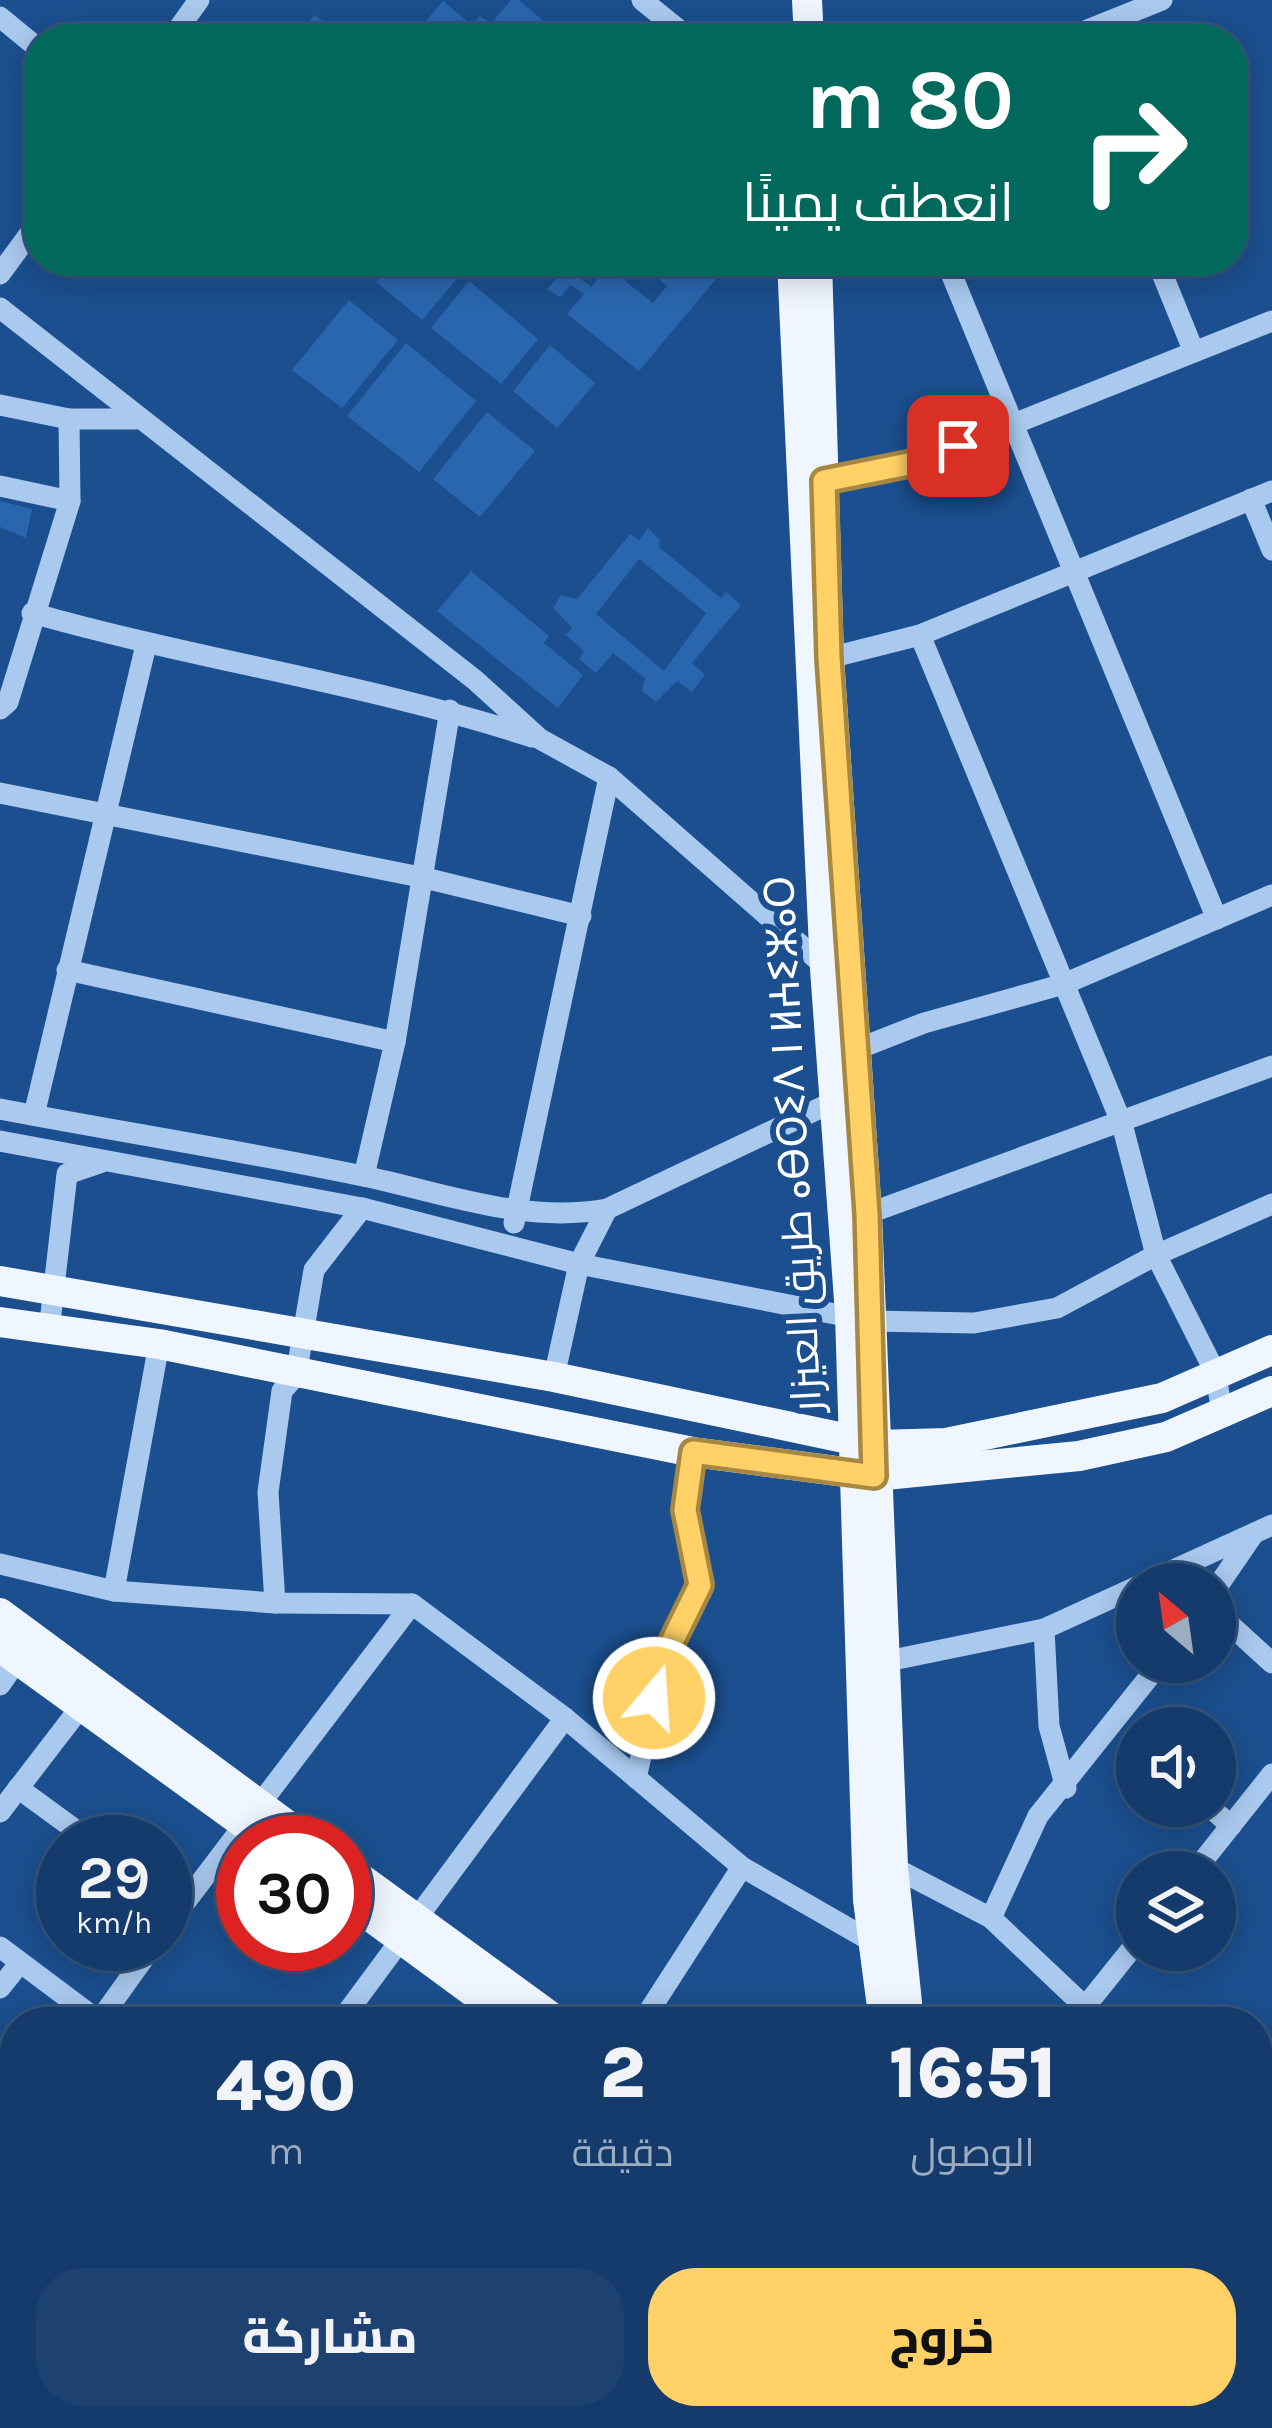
<!DOCTYPE html>
<html lang="ar">
<head>
<meta charset="utf-8">
<style>
	:root { --surface:#143b6b; --page:#1d4271; --text:#f1f3f6; --muted:#9dadc1; --line:#33557e; --accent:#ffd166 }
	body { margin:0; font-family:Karla,Cairo,"Noto Sans Tifinagh",sans-serif; background:var(--page); color:var(--text); direction:rtl; height:100vh; display:flex; flex-direction:column; font-size:45px; white-space:nowrap }
	* { box-sizing:border-box; margin:0 }
	p { font-size:39px; color:var(--muted) }
	.icon { flex:none; width:66px; height:66px; fill:none; stroke:currentColor; stroke-width:2; stroke-linecap:round; stroke-linejoin:round }
	.map { position:relative; flex:1; overflow:hidden; direction:ltr }
	.details { position:absolute; left:0px; top:2007px; width:1272px; height:423px; display:flex; flex-direction:column; background:var(--surface); border-radius:48px 48px 0 0; box-shadow:0 6px 30px #0003,0 0 0 3px var(--line); direction:rtl }
	.details>* { flex:none }
	.top-card { position:absolute; left:24px; top:24px; width:1224px; height:252px; border-radius:48px; box-shadow:0 6px 30px #0003,0 0 0 3px var(--line); direction:rtl; background:#00695c; color:#fff; overflow:hidden }
	.needle { width:78px; rotate:331deg }
	.controls { position:absolute; left:1116px; top:1563px; display:grid; gap:24px }
	.controls a { display:grid; place-items:center; width:120px; height:120px; border-radius:50%; background:var(--surface); box-shadow:0 6px 30px #0003,0 0 0 3px var(--line); font-size:60px }
	.speed { position:absolute; left:36px; top:1815px; display:flex; gap:24px; font-size:60px; font-weight:700; text-align:center }
	.speed>* { display:grid; place-content:center; width:156px; height:156px; border-radius:50%; background:var(--surface); box-shadow:0 6px 30px #0003,0 0 0 3px var(--line); line-height:1 }
	.speed small { font-size:30px; font-weight:400 }
	.speed .limit { border:18px solid #d22; background:#fff; color:#111 }
	.pin { position:absolute; display:grid; place-items:center; width:102px; height:102px; color:#fff; margin:-51px; border-radius:24px; box-shadow:0 6px 18px #0006 }
	.me { position:absolute; width:132px; margin:-66px; rotate:18deg; stroke-linejoin:round; filter:drop-shadow(0 0 9px #0008) }
	.turn { display:flex; align-items:center; gap:42px; height:252px; padding:0 36px; font-size:54px }
	.turn .icon { width:156px; height:156px; stroke-width:2.5 }
	.turn b { display:block; font-size:84px; line-height:102px }
	.eta { display:flex; justify-content:space-evenly; align-items:center; height:204px; text-align:center }
	.eta b { font-size:72px; font-weight:800; line-height:84px }
	.button { display:flex; gap:24px; margin-top:auto; padding:24px 36px }
	.button a { flex:1; height:138px; border-radius:48px; background:var(--accent); color:#111; font-size:48px; font-weight:800; line-height:138px; text-align:center }
	.button a+a { background:var(--page); color:var(--text) }
	.map>svg:first-child { display:block }
</style>
</head>
<body>
<div class="map">
<svg width="1272" height="2428" viewBox="0 0 1272 2428">
	<rect width="100%" height="100%" fill="#1b4f8f"/>
	<!-- building -->
	<g fill="#2a66ad" fill-rule="evenodd">
		<path d="M 511,0 L 519,0 L 547,24 L 535,39 L 413,36 L 443,1 L 472,25 L 480,16 L 491,23 Z"/>
		<path d="M 315,15 L 344,39 L 304,39 L 298,34 Z"/>
		<path d="M 394,261 L 445,261 L 461,274 L 422,320 L 376,282 Z"/>
		<path d="M 688,261 L 731,261 L 639,371 L 567,314 L 584,294 L 571,285 L 560,297 L 547,289 L 566,267 L 591,287 L 607,267 L 653,303 L 667,286 L 651,273 L 659,262 L 677,274 Z"/>
		<path d="M 469,281 L 538,339 L 501,384 L 431,328 Z"/>
		<path d="M 349,300 L 398,340 L 342,408 L 292,370 Z"/>
		<path d="M 406,343 L 476,401 L 419,472 L 347,416 Z"/>
		<path d="M 550,345 L 595,383 L 557,428 L 513,391 Z"/>
		<path d="M 487,412 L 535,451 L 480,517 L 433,479 Z"/>
		<path d="M 0,501 L 32,509 L 26,538 L 0,527 Z"/>
		<path d="M 648,528 L 660,540 L 659,547 L 721,598 L 726,592 L 741,605 L 692,663 L 705,675 L 692,692 L 677,681 L 656,702 L 642,691 L 645,678 L 613,653 L 596,673 L 579,659 L 584,651 L 566,635 L 572,628 L 553,608 L 561,595 L 577,599 L 630,534 L 639,540 ZM 639,559 L 706,613 L 664,671 L 596,614 Z"/>
		<path d="M 471,571 L 549,636 L 544,643 L 583,675 L 558,708 L 437,611 Z"/>
	</g>
	<g fill="none" stroke-linecap="round" stroke-linejoin="round">
		<!-- minor -->
		<g stroke="#a9c9ee" stroke-width="21">
			<path d="M 642,0 L 690,39"/>
			<path d="M 0,17 L 39,49"/>
			<path d="M 171,39 L 199,0"/>
			<path d="M 1065,39 L 1162,0"/>
			<path d="M 946,261 L 1217,919"/>
			<path d="M 1157,261 L 1194,352"/>
			<path d="M 0,274 L 39,221"/>
			<path d="M 0,308 L 475,680 L 540,739 L 609,777 L 828,969"/>
			<path d="M 0,405 L 69,419 L 136,419"/>
			<path d="M 69,419 L 70,501"/>
			<path d="M 814,481 L 918,462 L 1272,321"/>
			<path d="M 0,486 L 70,501 L 8,702 L 0,709"/>
			<path d="M 1251,499 L 1272,550"/>
			<path d="M 32,613 C 198,660 369,684 532,737"/>
			<path d="M 920,635 L 1122,1124 L 1156,1255 L 1216,1374 L 1222,1414"/>
			<path d="M 821,660 L 920,635 L 1272,491"/>
			<path d="M 0,793 L 425,878 L 581,916"/>
			<path d="M 67,970 L 395,1042"/>
			<path d="M 855,1050 L 924,1023 L 1064,984 L 1272,895"/>
			<path d="M 0,1109 C 121,1132 243,1151 363,1176 C 445,1193 523,1224 607,1209 L 837,1100"/>
			<path d="M 34,1115 L 146,645"/>
			<path d="M 0,1141 L 362,1208 L 579,1264 L 871,1321 L 974,1323 L 1057,1308 L 1156,1255 L 1272,1204"/>
			<path d="M 364,1176 L 395,1042 L 450,710"/>
			<path d="M 867,1214 L 1272,1066"/>
			<path d="M 514,1223 L 609,777"/>
			<path d="M 49,1331 L 67,1174 L 102,1162"/>
			<path d="M 554,1377 L 579,1264 L 607,1209"/>
			<path d="M 0,1564 L 114,1591 L 275,1603 L 412,1604 L 565,1718 L 742,1867 L 883,1948"/>
			<path d="M 1215,1590 L 1252,1536"/>
			<path d="M 114,1591 L 159,1344"/>
			<path d="M 275,1603 L 268,1492 L 282,1391 L 296,1375 L 314,1270 L 362,1208"/>
			<path d="M 1215,1611 L 1272,1663"/>
			<path d="M 1044,1629 L 1049,1726 L 1066,1788"/>
			<path d="M 873,1664 L 1044,1629 L 1272,1525"/>
			<path d="M 0,1685 L 18,1659"/>
			<path d="M 636,1778 L 664,1658 L 701,1585 L 684,1510 L 693,1452"/>
			<path d="M 18,1788 L 92,1842"/>
			<path d="M 1209,1806 L 1231,1826"/>
			<path d="M 0,1812 L 83,1704"/>
			<path d="M 893,1867 L 991,1918 L 1101,2022"/>
			<path d="M 1194,1872 L 1272,1774"/>
			<path d="M 991,1918 L 1038,1816 L 1161,1662"/>
			<path d="M 165,1929 L 412,1604"/>
			<path d="M 0,1947 L 100,2022"/>
			<path d="M 0,1988 L 20,1963"/>
			<path d="M 99,2021 L 154,1944"/>
			<path d="M 340,2022 L 565,1718"/>
			<path d="M 642,2022 L 742,1867"/>
			<path d="M 1073,2022 L 1137,1942"/>
			<path d="M 1257,2073 L 1272,2053"/>
			<path d="M 1257,2132 L 1272,2140"/>
			<path d="M 0,2201 L 15,2211"/>
			<path d="M 1257,2325 L 1272,2338"/>
			<path d="M 0,2335 L 15,2315"/>
			<path d="M 0,2369 L 15,2366"/>
			<path d="M 615,2415 L 624,2428"/>
			<path d="M 782,2415 L 784,2428"/>
			<path d="M 1072,2415 L 1088,2428"/>
			<path d="M 671,2428 L 689,2415"/>
		</g>
		<!-- major -->
		<g stroke="#f0f6ff" stroke-width="30">
			<path d="M 807,0 L 809,39"/>
			<path d="M 792,261 L 825,969 L 850,1314 L 868,1900 L 884,2022"/>
			<path d="M 817,261 L 829,658 L 867,1214 L 893,1867 L 909,2022"/>
			<path d="M 0,1281 L 554,1377 L 877,1445 L 946,1443 L 1162,1398 L 1272,1350"/>
			<path d="M 0,1322 L 159,1344 L 693,1452 L 875,1476 L 1079,1456 L 1166,1437 L 1272,1391"/>
			<path d="M 0,1613 L 310,1842"/>
			<path d="M 0,1647 L 269,1842"/>
			<path d="M 345,1867 L 558,2022"/>
			<path d="M 345,1898 L 514,2022"/>
			<path d="M 940,2415 L 941,2428"/>
			<path d="M 965,2415 L 966,2428"/>
		</g>
	</g>
	<g fill="none" stroke-linecap="round" stroke-linejoin="round">
		<!-- route casing -->
		<g stroke="#a68842" stroke-width="30">
			<path id="route" d="M 654,1698 L 664,1658 L 700,1585 L 685,1510 L 693,1452 L 874,1476 L 867,1214 L 829,658 L 824,481 L 918,462 L 958,446"/>
		</g>
		<!-- route -->
		<use href="#route" stroke="#ffd166" stroke-width="21"/>
	</g>
	<g text-anchor="middle" dominant-baseline="central" stroke-width="12" stroke-linejoin="round" paint-order="stroke">
		<!-- street labels -->
		<g font-size="42" fill="#fff" stroke="#1b4f8f">
			<text transform="translate(793 1144) rotate(-93)">طريق العيزار ⴰⴱⵔⵉⴷ ⵏ ⵍⵄⵉⵣⴰⵔ</text>
		</g>
	</g>
</svg>
<div class="controls">
<a><svg class="needle" viewBox="-14 -14 28 28"><path d="M0-13l5 13h-10z" fill="#e53935"/><path d="M0 13l5-13h-10z" fill="#9dadc1"/></svg></a>
<a><svg class="icon" aria-label="sound" viewBox="0 0 24 24"><path d="M4 9h4l5-4v14l-5-4H4zM17 9q2 3 0 6"/></svg></a>
<a><svg class="icon" aria-label="layers" viewBox="0 0 24 24"><path d="M12 4l9 5-9 5-9-5zM3 14l9 5 9-5"/></svg></a>
</div>
<div class="speed"><div>29<small>km/h</small></div><div class="limit">30</div></div>
<div class="pin" style="left:958px;top:446px;background:#d93025"><svg class="icon" aria-label="arrive" viewBox="0 0 24 24"><path d="M6 21V4h12l-3 4 3 4H6"/></svg></div>
<svg class="me" style="left:654px;top:1698px" viewBox="-20 -20 40 40"><circle r="17" fill="#ffd166" stroke="#fff" stroke-width="3"/><path d="M0-11L8 9 0 5-8 9z" fill="#fff"/></svg>
<div class="top-card">
<div class="turn"><svg class="icon" aria-label="right" viewBox="0 0 24 24"><path d="M7 20v-9h11M14 6l5 5-5 5"/></svg><div><b>80 m</b>انعطف يمينًا</div></div>
</div>
<section class="details">
<div class="eta">
<div><b>16:51</b><p>الوصول</p></div>
<div><b>2</b><p>دقيقة</p></div>
<div><b>490</b><p>m</p></div>
</div>
<div class="button"><a>خروج</a><a>مشاركة</a></div>
</section>
</div>
</body>
</html>
